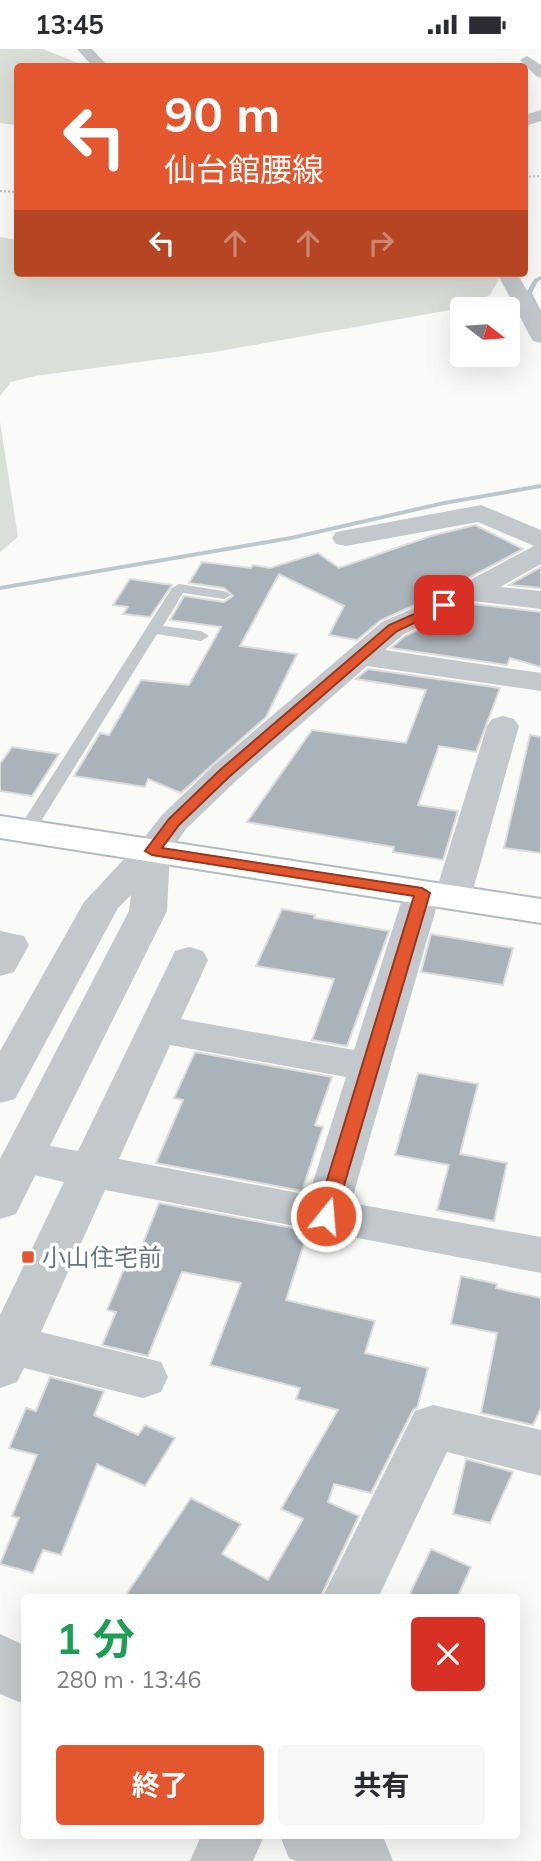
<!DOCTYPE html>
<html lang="ja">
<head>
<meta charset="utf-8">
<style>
	:root { --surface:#fff; --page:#f7f7f7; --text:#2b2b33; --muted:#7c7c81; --accent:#e4572e }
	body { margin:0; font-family:Mulish,"Noto Sans JP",sans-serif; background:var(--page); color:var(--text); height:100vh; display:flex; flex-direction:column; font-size:26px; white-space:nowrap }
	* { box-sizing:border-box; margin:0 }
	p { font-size:23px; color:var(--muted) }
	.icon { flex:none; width:38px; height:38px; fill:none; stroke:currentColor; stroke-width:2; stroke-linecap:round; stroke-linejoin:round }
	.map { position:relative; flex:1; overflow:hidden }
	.sheet { position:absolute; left:21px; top:1545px; width:499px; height:245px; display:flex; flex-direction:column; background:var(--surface); border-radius:7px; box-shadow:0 7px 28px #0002 }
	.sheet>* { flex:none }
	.banner { position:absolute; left:14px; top:14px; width:514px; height:214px; border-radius:7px; box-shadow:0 7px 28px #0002; background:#e4572e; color:#fff; overflow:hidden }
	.needle { width:46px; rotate:107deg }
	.fabs { position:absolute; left:450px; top:248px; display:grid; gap:14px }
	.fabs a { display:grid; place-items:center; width:70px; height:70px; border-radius:7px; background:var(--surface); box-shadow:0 7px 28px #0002; font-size:35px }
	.pin { position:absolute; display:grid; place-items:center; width:60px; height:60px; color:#fff; margin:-30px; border-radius:14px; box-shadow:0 4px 10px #0006 }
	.me { position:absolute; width:77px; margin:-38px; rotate:17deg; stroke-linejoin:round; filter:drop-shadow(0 0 5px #0008) }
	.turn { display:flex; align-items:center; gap:24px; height:147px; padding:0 35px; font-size:32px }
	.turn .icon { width:91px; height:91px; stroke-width:2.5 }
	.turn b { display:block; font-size:49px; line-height:60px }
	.lanes { display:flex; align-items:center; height:66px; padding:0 35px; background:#0003; justify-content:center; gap:35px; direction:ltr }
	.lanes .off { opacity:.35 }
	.round { display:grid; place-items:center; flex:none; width:74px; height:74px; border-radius:7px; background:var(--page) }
	.head { display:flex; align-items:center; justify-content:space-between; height:119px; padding:0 35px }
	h1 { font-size:42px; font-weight:700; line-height:52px; color:#1e9e55 }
	.primary-button { display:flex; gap:14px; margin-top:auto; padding:14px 35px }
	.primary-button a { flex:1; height:80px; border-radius:7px; background:var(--accent); color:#fff; font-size:28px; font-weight:700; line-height:80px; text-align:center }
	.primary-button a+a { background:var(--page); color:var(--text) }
	.status { display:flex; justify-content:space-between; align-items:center; height:49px; padding:0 35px; background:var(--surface); direction:ltr }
	.status svg { height:19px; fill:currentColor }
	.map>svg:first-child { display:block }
</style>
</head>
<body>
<div class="status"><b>13:45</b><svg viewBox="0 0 49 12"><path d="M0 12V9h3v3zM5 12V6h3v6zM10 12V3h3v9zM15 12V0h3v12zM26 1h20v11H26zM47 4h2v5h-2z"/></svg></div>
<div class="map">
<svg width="541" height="1812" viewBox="0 0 541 1812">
	<rect width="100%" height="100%" fill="#fafaf8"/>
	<!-- green -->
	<g fill="#dadfd7">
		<path d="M 0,0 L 43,0 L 86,17 L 18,18 L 17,76 L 0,74 Z"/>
		<path d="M 0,188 L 17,191 L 18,224 L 502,225 L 490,246 L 467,258 L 214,303 L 35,327 L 11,333 L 0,347 Z"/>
		<path d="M 0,373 L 18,488 L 0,503 Z"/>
	</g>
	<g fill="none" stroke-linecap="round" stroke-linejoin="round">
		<!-- stream -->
		<g fill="#bbc7cb" fill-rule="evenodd">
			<path d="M 541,227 L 541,231 L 538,232 L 532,244 L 541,262 L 541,270 L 538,268 L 526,244 L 534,230 Z"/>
			<path d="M 541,435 L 541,439 L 444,456 L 291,491 L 0,541 L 0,537 L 291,487 L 444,452 Z"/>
		</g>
	</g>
	<!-- building -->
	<g fill="#aab3b9" stroke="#dcdcda" stroke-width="2">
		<path d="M 475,476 L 523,500 L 433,548 L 381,571 L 357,591 L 329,586 L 344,557 L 279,525 L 240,597 L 297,605 L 266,668 L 181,744 L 148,730 L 145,738 L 74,727 L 100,684 L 109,686 L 141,631 L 189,636 L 221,578 L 170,571 L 184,547 L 224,553 L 233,547 L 224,539 L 189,534 L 202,513 L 251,519 L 253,516 L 270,519 L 318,504 L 339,519 L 431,487 Z"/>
		<path d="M 541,518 L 541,539 L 509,536 Z"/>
		<path d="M 130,530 L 172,536 L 150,568 L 123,565 L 128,558 L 113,556 Z"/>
		<path d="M 473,555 L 541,563 L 541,618 L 510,609 L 507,616 L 391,599 L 405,587 Z"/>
		<path d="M 368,620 L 500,639 L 476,703 L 439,697 L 418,756 L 458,762 L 443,811 L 393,803 L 394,798 L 247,773 L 312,681 L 406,694 L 426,641 L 356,630 Z"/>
		<path d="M 530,686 L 541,688 L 541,804 L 504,799 Z"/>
		<path d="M 12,698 L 59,705 L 32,747 L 0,742 L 0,715 Z"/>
		<path d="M 282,860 L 315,866 L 314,869 L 389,882 L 347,997 L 312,991 L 334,930 L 256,917 Z"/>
		<path d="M 431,885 L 513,899 L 503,936 L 421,923 Z"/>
		<path d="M 195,1003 L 332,1028 L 315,1076 L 323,1078 L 302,1142 L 156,1114 L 183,1051 L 174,1049 Z"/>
		<path d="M 418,1024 L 478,1035 L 460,1105 L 507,1114 L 494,1172 L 437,1161 L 449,1116 L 395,1106 Z"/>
		<path d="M 159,1154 L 308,1182 L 286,1251 L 375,1272 L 365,1304 L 428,1319 L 417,1359 L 413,1361 L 371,1444 L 334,1435 L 328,1453 L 359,1467 L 320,1549 L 124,1549 L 191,1449 L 241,1475 L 222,1505 L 268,1531 L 303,1470 L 281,1460 L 338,1361 L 296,1350 L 300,1339 L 210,1316 L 241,1234 L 182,1223 L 148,1307 L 102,1296 L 116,1263 L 107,1261 L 126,1215 L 134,1217 Z"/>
		<path d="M 461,1227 L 497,1235 L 496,1239 L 541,1249 L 541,1359 L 533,1376 L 481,1364 L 497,1284 L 451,1275 Z"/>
		<path d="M 50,1328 L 104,1342 L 94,1366 L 138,1386 L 145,1376 L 175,1389 L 145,1437 L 97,1415 L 61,1506 L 43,1501 L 33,1524 L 0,1515 L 19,1469 L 12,1467 L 37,1406 L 9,1399 L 26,1359 L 36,1362 Z"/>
		<path d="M 466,1410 L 513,1423 L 490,1474 L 453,1465 Z"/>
		<path d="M 431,1500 L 471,1518 L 457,1549 L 408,1549 Z"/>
	</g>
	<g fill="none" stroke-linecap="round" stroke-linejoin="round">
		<!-- secondary casing -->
		<g stroke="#b3babf" stroke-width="4">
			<path id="secondary" d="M 0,767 L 541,850 L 541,874 L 0,789 Z"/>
		</g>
		<!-- path -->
		<g stroke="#bbbfc2" stroke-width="2" stroke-dasharray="2 2" stroke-linecap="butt">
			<path d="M 525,128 L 541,127"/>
			<path d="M 0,142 L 18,143"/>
		</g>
		<!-- service -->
		<path fill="#c3c8cc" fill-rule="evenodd" d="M 179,535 L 224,542 L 231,546 L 224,550 L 183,544 L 163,577 L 201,582 L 209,587 L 201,592 L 157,585 L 35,782 L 32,786 L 20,786 L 17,782 L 172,539 Z"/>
		<!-- minor -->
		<g fill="#c3c8cc" fill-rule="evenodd">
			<path d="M 77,0 L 92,0 L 109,18 L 93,18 Z"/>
			<path d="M 527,7 L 541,16 L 541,29 L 536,27 L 520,11 Z"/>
			<path d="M 541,61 L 541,72 L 525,77 L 525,66 Z"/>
			<path d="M 497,224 L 517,224 L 541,267 L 541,294 L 533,292 L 530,287 Z"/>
			<path d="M 481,456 L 541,481 L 541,515 L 500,538 L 541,542 L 541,560 L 473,552 L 404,585 L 385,601 L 541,624 L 541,642 L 367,617 L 237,731 L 186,780 L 165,810 L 152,813 L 139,810 L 134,802 L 162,766 L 213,717 L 382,573 L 434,550 L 534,497 L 478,473 L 346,497 L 336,495 L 332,489 L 336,483 Z"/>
			<path d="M 503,667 L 514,670 L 519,677 L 471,848 L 466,856 L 453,860 L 438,853 L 351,1154 L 541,1188 L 541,1224 L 105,1141 L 41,1283 L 161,1313 L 168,1328 L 161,1343 L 143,1349 L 24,1319 L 17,1333 L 0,1339 L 0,1266 L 64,1133 L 8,1120 L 1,1108 L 8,1096 L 23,1092 L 78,1102 L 175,902 L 189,898 L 203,902 L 208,911 L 181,970 L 354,1001 L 404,844 L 409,836 L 422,832 L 435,836 L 437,839 L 487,677 L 492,670 ZM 170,996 L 346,1028 L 309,1146 L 119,1110 Z"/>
			<path d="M 0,882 L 24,887 L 29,896 L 14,923 L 0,927 Z"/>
			<path d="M 433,1356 L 541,1381 L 541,1427 L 447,1403 L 378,1549 L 322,1549 L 415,1362 Z"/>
			<path d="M 0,1585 L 24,1596 L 24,1655 L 0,1645 Z"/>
			<path d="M 201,1787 L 264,1787 L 253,1812 L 190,1812 Z"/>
			<path d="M 280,1787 L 377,1787 L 384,1790 L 393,1812 L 296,1812 L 289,1809 Z"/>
		</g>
		<!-- tertiary -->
		<path fill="#c3c8cc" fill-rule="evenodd" d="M 152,791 L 165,794 L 170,802 L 167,862 L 16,1165 L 0,1170 L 0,1110 L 129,862 L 131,846 L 118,859 L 15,1050 L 0,1054 L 0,1002 L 84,853 L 139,794 Z"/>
		<!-- secondary -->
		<use href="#secondary" fill="#fff" fill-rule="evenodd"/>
	</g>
	<!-- route -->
	<path fill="#e4572e" stroke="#94391e" stroke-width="2" d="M 444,552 L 450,556 L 448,558 L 397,582 L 230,727 L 179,776 L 162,799 L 422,839 L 430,844 L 335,1167 L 332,1172 L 326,1174 L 319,1172 L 316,1167 L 414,847 L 152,806 L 145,802 L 169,770 L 220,721 L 389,576 Z"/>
	<!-- markers -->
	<rect fill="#e4572e" stroke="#fff" stroke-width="2.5" x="21" y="1201" width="14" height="14" rx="3.5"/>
	<g text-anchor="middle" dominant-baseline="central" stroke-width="7" stroke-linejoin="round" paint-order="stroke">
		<!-- near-poi labels -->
		<g font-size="24" fill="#657683" stroke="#fff" text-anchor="start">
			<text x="42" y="1208">小山住宅前</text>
		</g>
	</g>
</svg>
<div class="fabs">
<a><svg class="needle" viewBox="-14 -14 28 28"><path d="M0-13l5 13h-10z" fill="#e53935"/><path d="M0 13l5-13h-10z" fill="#7c7c81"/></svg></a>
</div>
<div class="pin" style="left:444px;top:556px;background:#d93025"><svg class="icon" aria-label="arrive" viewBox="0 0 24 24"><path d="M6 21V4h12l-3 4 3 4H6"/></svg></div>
<svg class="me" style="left:326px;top:1167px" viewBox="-20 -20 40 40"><circle r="17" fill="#e4572e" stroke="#fff" stroke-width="3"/><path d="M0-11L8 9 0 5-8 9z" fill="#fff"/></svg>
<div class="banner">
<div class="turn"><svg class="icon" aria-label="left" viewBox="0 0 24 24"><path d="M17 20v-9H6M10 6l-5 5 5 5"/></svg><div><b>90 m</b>仙台館腰線</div></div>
<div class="lanes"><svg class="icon" aria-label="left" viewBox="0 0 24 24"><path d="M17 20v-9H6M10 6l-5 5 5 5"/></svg><svg class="icon off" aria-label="ahead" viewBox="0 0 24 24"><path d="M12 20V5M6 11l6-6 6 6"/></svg><svg class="icon off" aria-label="ahead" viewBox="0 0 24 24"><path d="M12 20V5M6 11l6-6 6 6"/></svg><svg class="icon off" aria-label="right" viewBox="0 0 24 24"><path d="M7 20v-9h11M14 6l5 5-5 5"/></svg></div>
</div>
<section class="sheet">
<div class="head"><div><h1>1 分</h1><p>280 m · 13:46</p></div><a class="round" style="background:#d93025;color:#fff"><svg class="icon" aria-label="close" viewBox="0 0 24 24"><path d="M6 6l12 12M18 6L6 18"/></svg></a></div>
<div class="primary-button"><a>終了</a><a>共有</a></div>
</section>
</div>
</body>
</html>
